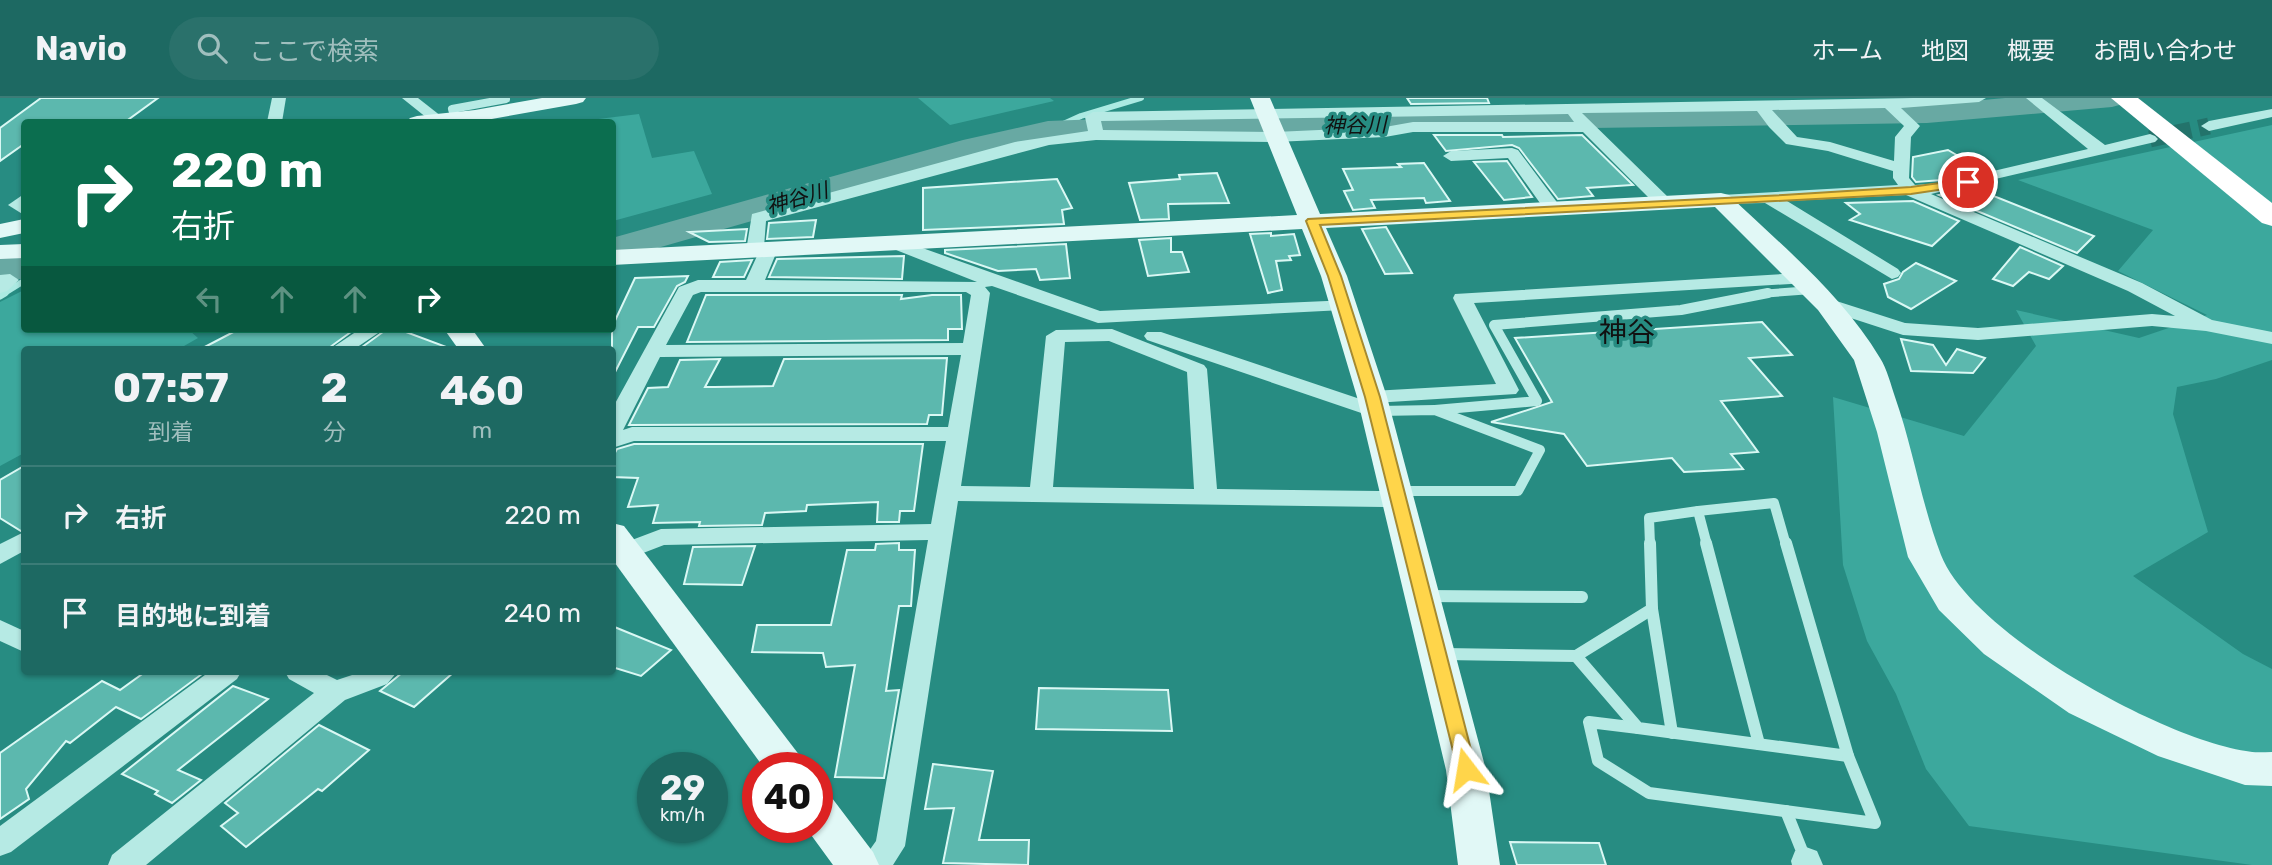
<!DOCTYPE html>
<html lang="ja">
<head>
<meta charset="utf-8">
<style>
	:root { --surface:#1d6962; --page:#2a716b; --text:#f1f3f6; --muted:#a0bfbe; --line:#3b7c77 }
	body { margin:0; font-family:Rubik,"Noto Sans JP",sans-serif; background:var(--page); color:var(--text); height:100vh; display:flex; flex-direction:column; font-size:26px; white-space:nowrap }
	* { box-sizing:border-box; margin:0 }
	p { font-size:23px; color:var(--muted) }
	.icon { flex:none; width:38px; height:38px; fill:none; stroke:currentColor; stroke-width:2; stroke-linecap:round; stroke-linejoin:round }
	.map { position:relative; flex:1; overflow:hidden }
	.sheet { position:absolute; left:21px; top:248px; width:595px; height:329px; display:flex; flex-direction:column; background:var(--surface); border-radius:7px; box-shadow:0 2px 5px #0004 }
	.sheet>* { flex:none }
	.top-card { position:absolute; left:21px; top:21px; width:595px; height:214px; border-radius:7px; box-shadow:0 2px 5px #0004; background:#0b6e4f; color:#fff; overflow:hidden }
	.speed { position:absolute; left:637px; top:654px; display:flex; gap:14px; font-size:35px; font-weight:700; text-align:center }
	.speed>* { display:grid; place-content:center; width:91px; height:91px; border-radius:50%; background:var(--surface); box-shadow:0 2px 5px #0004; line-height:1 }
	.speed small { font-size:18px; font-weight:400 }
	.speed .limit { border:10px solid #d22; background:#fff; color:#111 }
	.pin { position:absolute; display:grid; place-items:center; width:60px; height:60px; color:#fff; margin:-30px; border:4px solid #fff; border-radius:50%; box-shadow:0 2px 7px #0007 }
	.me { position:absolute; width:77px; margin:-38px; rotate:346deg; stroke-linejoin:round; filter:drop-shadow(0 0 5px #0008) }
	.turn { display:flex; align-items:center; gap:24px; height:147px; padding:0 35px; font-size:32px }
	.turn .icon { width:91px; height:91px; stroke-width:2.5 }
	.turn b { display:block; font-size:49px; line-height:60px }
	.lanes { display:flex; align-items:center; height:66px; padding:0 35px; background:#0003; justify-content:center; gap:35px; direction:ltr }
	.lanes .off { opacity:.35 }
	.eta { display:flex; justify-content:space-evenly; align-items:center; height:119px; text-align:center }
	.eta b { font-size:42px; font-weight:700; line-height:49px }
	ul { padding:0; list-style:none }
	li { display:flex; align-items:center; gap:21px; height:98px; padding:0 35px; border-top:2px solid var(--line) }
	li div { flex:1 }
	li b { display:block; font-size:26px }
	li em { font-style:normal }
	header { display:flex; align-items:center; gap:42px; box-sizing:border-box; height:98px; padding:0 35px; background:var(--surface); border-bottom:2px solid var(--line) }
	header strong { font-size:33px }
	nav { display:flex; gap:38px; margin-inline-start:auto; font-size:24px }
	.search { width:490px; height:63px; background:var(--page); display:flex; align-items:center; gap:18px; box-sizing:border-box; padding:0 24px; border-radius:38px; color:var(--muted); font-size:26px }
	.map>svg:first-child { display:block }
</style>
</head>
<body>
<header>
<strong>Navio</strong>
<div class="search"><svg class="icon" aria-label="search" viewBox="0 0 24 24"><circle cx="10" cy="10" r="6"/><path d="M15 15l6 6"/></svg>ここで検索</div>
<nav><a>ホーム</a><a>地図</a><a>概要</a><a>お問い合わせ</a></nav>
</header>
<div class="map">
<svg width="2272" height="767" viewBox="0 0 2272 767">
	<rect width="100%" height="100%" fill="#278c82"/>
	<!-- green -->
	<g fill="#3ca89d">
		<path d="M 918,0 L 1050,0 L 1054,3 L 950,27 Z"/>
		<path d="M 639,16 L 652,60 L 694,53 L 712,96 L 613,123 L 612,24 L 574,24 Z"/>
		<path d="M 2272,27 L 2272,262 L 2216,281 L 2177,289 L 2173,316 L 2208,434 L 2133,478 L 2243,556 L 2272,571 L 2272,767 L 2252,767 L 1969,728 L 1926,671 L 1896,596 L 1867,543 L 1843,467 L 1833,299 L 1964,338 L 2036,248 L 2016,212 L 2139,240 L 2207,217 L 2118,173 L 2153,132 L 2018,82 Z"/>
		<path d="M 24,192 L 24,231 L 192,231 L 190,233 L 198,240 L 177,252 L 24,252 L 24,355 L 0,368 L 0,204 Z"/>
	</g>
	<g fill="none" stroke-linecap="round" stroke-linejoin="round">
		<!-- stream-far1 -->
		<g stroke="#abeae2" stroke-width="6">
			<path d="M 1048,33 L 1081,18 L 1141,0"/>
			<path d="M 3,196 L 24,183"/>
		</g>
		<!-- stream -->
		<path stroke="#abeae2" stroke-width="7" d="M 0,198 L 5,195"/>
		<!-- river -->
		<g fill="#68a9a3" fill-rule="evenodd">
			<path d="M 2005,0 L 2127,0 L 2123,6 L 2112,9 L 1927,25 L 1180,36 L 1048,43 L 982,57 L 612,163 L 612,140 L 963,42 L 1048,23 L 1180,18 L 1927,7 Z"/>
			<path d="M 24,159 L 24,181 L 0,182 L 0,160 Z"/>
		</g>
	</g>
	<!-- building -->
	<g fill="#5cb8ae" stroke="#daf8f4" stroke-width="2">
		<path d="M 41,0 L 158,0 L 125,24 L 24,24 L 24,46 L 0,63 L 0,30 Z"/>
		<path d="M 1407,0 L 1487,0 L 1489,5 L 1411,6 Z"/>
		<path d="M 1434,37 L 1502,37 L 1503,39 L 1582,37 L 1633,87 L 1587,90 L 1593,98 L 1558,101 L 1519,50 L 1512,47 L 1446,53 Z"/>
		<path d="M 1948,52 L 1984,73 L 1942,82 L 1916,84 L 1912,79 L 1913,59 Z"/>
		<path d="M 1507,63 L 1532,99 L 1504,102 L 1474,64 Z"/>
		<path d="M 1424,65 L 1450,103 L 1426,105 L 1424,100 L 1371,102 L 1375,110 L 1353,112 L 1344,93 L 1353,92 L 1343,71 L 1401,69 L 1398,66 Z"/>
		<path d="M 1217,75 L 1229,105 L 1168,106 L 1169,121 L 1140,122 L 1129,85 L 1180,81 L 1179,77 Z"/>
		<path d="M 1057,81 L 1072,110 L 1062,112 L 1064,126 L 923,132 L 923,90 Z"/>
		<path d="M 1979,87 L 1983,88 L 1981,93 L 2094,138 L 2077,155 L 1939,97 Z"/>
		<path d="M 1913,103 L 1959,123 L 1932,148 L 1850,122 L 1860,116 L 1846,105 Z"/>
		<path d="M 816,122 L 813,139 L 767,141 L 769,125 Z"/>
		<path d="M 1386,129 L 1412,175 L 1385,176 L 1362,131 Z"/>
		<path d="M 747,131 L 745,143 L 709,144 L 689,134 Z"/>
		<path d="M 1271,135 L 1271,138 L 1294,136 L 1300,157 L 1289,158 L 1291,162 L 1276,163 L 1282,192 L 1268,195 L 1250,136 Z"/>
		<path d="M 1171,140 L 1171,154 L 1182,154 L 1189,174 L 1148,178 L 1139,142 Z"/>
		<path d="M 1066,146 L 1070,180 L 1040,182 L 1036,171 L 998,173 L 945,155 L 945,152 Z"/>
		<path d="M 2020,149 L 2063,168 L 2049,181 L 2029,174 L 2013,188 L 1993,181 Z"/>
		<path d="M 904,158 L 902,181 L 769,179 L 777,161 Z"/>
		<path d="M 752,162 L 744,179 L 713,179 L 720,164 Z"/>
		<path d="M 1916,165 L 1956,183 L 1911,211 L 1888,199 L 1884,186 L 1899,181 L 1903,174 Z"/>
		<path d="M 688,178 L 685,184 L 677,188 L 654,229 L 638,229 L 612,280 L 612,229 L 635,180 Z"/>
		<path d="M 706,197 L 902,197 L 901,201 L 932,197 L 961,197 L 962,231 L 948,231 L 948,242 L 687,244 Z"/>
		<path d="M 1762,224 L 1792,257 L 1749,260 L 1782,298 L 1721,303 L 1758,354 L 1731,356 L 1743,371 L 1684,374 L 1672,360 L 1587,368 L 1564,336 L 1491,324 L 1552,304 L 1515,240 Z"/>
		<path d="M 239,231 L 355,231 L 326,252 L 199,252 Z"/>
		<path d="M 387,231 L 398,231 L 449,250 L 448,252 L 358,252 Z"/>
		<path d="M 1901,241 L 1933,247 L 1946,267 L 1957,251 L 1985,260 L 1973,275 L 1911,273 Z"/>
		<path d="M 947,260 L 942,317 L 929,317 L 927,326 L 629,327 L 648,290 L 668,289 L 680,262 L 720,261 L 705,289 L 714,289 L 773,288 L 784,261 Z"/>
		<path d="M 634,346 L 923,346 L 914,413 L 900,413 L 899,424 L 877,424 L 878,404 L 807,407 L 806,413 L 765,415 L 762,427 L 699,428 L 700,424 L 653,425 L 658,407 L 628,409 L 638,380 L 612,379 L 612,360 L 617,351 Z"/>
		<path d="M 24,368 L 24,431 L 21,433 L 0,420 L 0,382 Z"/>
		<path d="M 899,445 L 899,452 L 915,452 L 911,508 L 899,508 L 886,593 L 899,592 L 884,680 L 835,679 L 855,567 L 826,569 L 823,555 L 752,554 L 757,527 L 831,527 L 847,452 L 875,452 L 876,446 Z"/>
		<path d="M 755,448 L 742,487 L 684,486 L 693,449 Z"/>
		<path d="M 612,528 L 671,552 L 641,578 L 612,569 Z"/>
		<path d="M 145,574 L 202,576 L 141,621 L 116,609 L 70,645 L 66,643 L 26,691 L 29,701 L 0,721 L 0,655 L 102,583 L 120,592 Z"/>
		<path d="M 403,574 L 454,574 L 414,609 L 380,593 Z"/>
		<path d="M 233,588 L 268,601 L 178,672 L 201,682 L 172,705 L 155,696 L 158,693 L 122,676 Z"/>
		<path d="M 1039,590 L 1168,592 L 1172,633 L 1036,631 Z"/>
		<path d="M 319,627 L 369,652 L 322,693 L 318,691 L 246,749 L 221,728 L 238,715 L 225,705 Z"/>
		<path d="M 933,666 L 993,673 L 979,742 L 1029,742 L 1028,767 L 943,765 L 954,710 L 925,711 Z"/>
		<path d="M 1510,744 L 1599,745 L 1606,767 L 1517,767 Z"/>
	</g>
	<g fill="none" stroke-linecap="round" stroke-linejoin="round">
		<!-- street-tunnel -->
		<path stroke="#23736b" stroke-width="17" stroke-dasharray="17 8" stroke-linecap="butt" d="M 2150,41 L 2209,28"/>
		<!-- lane-far2 -->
		<g stroke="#b6eae4" stroke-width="8">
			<path d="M 455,21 L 452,11 L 506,1"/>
			<path d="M 1759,196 L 1812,192"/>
		</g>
		<!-- lane-far1 -->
		<g stroke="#b6eae4" stroke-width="10">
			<path d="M 1435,312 L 1537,303 L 1494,227 L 1681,212 L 1768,195"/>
			<path d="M 1379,313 L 1435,312 L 1540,352 L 1518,393 L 1399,393"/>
			<path d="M 1650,447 L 1649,420 L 1698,413"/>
			<path d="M 1707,447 L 1698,413 L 1774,405 L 1786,447"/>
		</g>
		<!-- lane -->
		<g stroke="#b6eae4" stroke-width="12">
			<path d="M 1706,445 L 1759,646"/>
			<path d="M 1425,498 L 1582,499"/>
			<path d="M 1652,511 L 1672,635"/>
			<path d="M 1444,556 L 1576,558 L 1638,630 L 1848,658 L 1786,445"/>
			<path d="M 1576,558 L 1652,511 L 1650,445"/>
			<path d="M 1638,630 L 1589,624 L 1598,663 L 1649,695 L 1875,725 L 1848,658"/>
			<path d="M 1786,713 L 1806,763"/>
		</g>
		<!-- street -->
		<g fill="#b6eae4" fill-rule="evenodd">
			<path d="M 272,0 L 286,0 L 282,24 L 267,24 Z"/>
			<path d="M 402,0 L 418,0 L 446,22 L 444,24 L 432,24 Z"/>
			<path d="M 1913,0 L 1986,0 L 1979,4 L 1901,10 L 1920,28 L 1911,39 L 1909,80 L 1915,87 L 1942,85 L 2088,51 L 2026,0 L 2042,0 L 2105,47 L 2150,36 L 2155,38 L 2158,41 L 2155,44 L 1931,96 L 2142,185 L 2212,222 L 2272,234 L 2272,246 L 2206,233 L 2152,228 L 1978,242 L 1903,237 L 1820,210 L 1817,206 L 1827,200 L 1905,225 L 1978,230 L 2152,216 L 2175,218 L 2128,193 L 1906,97 L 1787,103 L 1898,171 L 1901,175 L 1898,179 L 1892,181 L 1765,105 L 1715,106 L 1713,102 L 1715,98 L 1721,97 L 1898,87 L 1893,80 L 1893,73 L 1828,53 L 1786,46 L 1769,29 L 1757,13 L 1582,15 L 1670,101 L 1672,105 L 1670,109 L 1658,109 L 1583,34 L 1413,34 L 1385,39 L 1275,44 L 1096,42 L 1049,47 L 766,123 L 764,149 L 774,149 L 777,153 L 765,182 L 977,184 L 891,150 L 888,146 L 897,141 L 1100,213 L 1350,202 L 1353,206 L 1343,212 L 1098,225 L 992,188 L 985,189 L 990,195 L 961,388 L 1030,389 L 1046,238 L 1056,232 L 1112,231 L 1204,267 L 1207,271 L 1217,391 L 1379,393 L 1396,385 L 1404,388 L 1407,393 L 1392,406 L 1384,409 L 958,403 L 905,748 L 893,767 L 859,767 L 876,743 L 928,442 L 664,447 L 625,462 L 616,460 L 613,454 L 616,448 L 661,431 L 931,426 L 946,343 L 634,343 L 612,350 L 612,311 L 679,189 L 698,182 L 746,182 L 757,158 L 749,157 L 746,153 L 752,116 L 1015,44 L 1088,33 L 1085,19 L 1093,14 ZM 1885,10 L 1904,28 L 1895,39 L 1894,63 L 1830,44 L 1797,39 L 1772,12 ZM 1568,16 L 1574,24 L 1413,24 L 1385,29 L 1275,34 L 1103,32 L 1101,23 ZM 701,194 L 966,194 L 971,197 L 963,245 L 666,247 L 693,197 ZM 1109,243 L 1187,274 L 1194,391 L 1053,389 L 1065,244 ZM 961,257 L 948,329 L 632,329 L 623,332 L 660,259 Z"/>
			<path d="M 2272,11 L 2272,19 L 2209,33 L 2201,28 L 2209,23 Z"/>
			<path d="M 1512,50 L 1518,52 L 1559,107 L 1562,111 L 1559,115 L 1547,115 L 1508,60 L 1451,63 L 1443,58 L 1451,53 Z"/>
			<path d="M 24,96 L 24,117 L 8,107 Z"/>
			<path d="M 1800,175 L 1807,177 L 1809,181 L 1807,185 L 1474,205 L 1519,292 L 1516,296 L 1374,305 L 1384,308 L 1387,313 L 1384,318 L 1376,320 L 1147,242 L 1144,238 L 1147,234 L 1161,234 L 1363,302 L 1362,299 L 1365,295 L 1372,293 L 1496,286 L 1453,200 L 1455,196 Z"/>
			<path d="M 10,176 L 19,182 L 7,193 L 0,195 L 0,177 Z"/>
			<path d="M 360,231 L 384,231 L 353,252 L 329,252 Z"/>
			<path d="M 24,434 L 24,453 L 0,466 L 0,446 Z"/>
			<path d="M 0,522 L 24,533 L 24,554 L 0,543 Z"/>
			<path d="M 209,574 L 241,574 L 237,581 L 11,754 L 0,758 L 0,728 Z"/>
			<path d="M 285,574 L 321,574 L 337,582 L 361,574 L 397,574 L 387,586 L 345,602 L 146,767 L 108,767 L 112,757 L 314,595 L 289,581 Z"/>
			<path d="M 1806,749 L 1817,753 L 1823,767 L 1792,767 L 1791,763 L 1795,753 Z"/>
		</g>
		<!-- secondary -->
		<g fill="#e1f8f6" fill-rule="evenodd">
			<path d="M 542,0 L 586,0 L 583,4 L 576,6 L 475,24 L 406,24 L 410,20 L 417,18 L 475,12 Z"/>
			<path d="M 1250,0 L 1270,0 L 1320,116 L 1721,95 L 1729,97 C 1782,148 1842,196 1880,260 C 1887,271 1891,287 1895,299 C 1913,350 1922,408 1941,457 C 1972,536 2163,641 2246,653 C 2254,655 2263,654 2272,654 L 2272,688 L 2245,687 L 2158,658 L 2069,615 L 1984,556 L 1939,512 L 1908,459 L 1877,334 L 1854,262 L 1818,212 L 1715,109 L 1326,130 L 1347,178 L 1387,299 L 1486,672 L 1500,767 L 1458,767 L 1446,672 L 1357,299 L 1321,178 L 1302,131 L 612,167 L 612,152 L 1297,117 Z"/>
			<path d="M 24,121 L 24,135 L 0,140 L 0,126 Z"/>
			<path d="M 24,146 L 24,160 L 0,161 L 0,147 Z"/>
			<path d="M 444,231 L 472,231 L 487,252 L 459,252 Z"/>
			<path d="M 612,425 L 624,428 L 800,658 L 806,670 L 764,670 L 612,461 Z"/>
			<path d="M 817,695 L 832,700 L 873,754 L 879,767 L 833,767 L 806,730 L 817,730 Z"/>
		</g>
		<!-- highway -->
		<path fill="#fff" fill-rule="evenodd" d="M 2111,0 L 2138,0 L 2272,105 L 2272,128 L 2262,125 Z"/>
	</g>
	<!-- route -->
	<path fill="#ffd54a" stroke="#a68a30" stroke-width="2" d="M 1968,81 L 1972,82 L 1972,87 L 1911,96 L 1320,127 L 1341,178 L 1380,299 L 1476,671 L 1473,677 L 1466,680 L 1459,677 L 1365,299 L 1328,178 L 1306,123 L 1308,121 L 1783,97 L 1911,89 Z"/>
	<g text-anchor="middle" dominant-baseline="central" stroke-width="7" stroke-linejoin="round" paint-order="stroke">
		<!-- far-water labels -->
		<g font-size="21" font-style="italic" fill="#111" stroke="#278c82">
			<text transform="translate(1355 27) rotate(-1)">神谷川</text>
			<text transform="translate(797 100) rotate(-16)">神谷川</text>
		</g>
		<!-- quarter labels -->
		<g font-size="28" fill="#111" stroke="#278c82">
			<text x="1627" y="234">神谷</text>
		</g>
	</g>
</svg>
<div class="speed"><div>29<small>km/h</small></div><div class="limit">40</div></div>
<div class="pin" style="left:1968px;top:84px;background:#d93025"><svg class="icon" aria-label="arrive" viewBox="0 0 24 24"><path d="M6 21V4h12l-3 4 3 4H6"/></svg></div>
<svg class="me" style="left:1466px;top:671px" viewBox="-20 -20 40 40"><path d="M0-17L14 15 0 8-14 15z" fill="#ffd54a" stroke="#fff" stroke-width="4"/></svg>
<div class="top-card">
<div class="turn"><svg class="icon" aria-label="right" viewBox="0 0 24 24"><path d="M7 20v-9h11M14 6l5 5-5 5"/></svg><div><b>220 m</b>右折</div></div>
<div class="lanes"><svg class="icon off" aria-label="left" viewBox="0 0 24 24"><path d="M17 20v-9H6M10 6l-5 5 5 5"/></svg><svg class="icon off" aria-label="ahead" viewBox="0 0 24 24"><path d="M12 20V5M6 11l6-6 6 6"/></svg><svg class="icon off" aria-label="ahead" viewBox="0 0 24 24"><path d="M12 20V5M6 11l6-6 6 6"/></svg><svg class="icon" aria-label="right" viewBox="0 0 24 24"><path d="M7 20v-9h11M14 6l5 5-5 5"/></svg></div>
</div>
<section class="sheet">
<div class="eta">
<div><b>07:57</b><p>到着</p></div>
<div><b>2</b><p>分</p></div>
<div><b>460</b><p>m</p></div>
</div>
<ul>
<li><svg class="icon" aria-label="right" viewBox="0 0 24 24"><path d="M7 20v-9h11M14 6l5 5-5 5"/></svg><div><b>右折</b></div><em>220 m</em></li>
<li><svg class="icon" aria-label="arrive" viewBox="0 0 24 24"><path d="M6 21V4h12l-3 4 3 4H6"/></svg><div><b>目的地に到着</b></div><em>240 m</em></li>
</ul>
</section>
</div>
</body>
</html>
